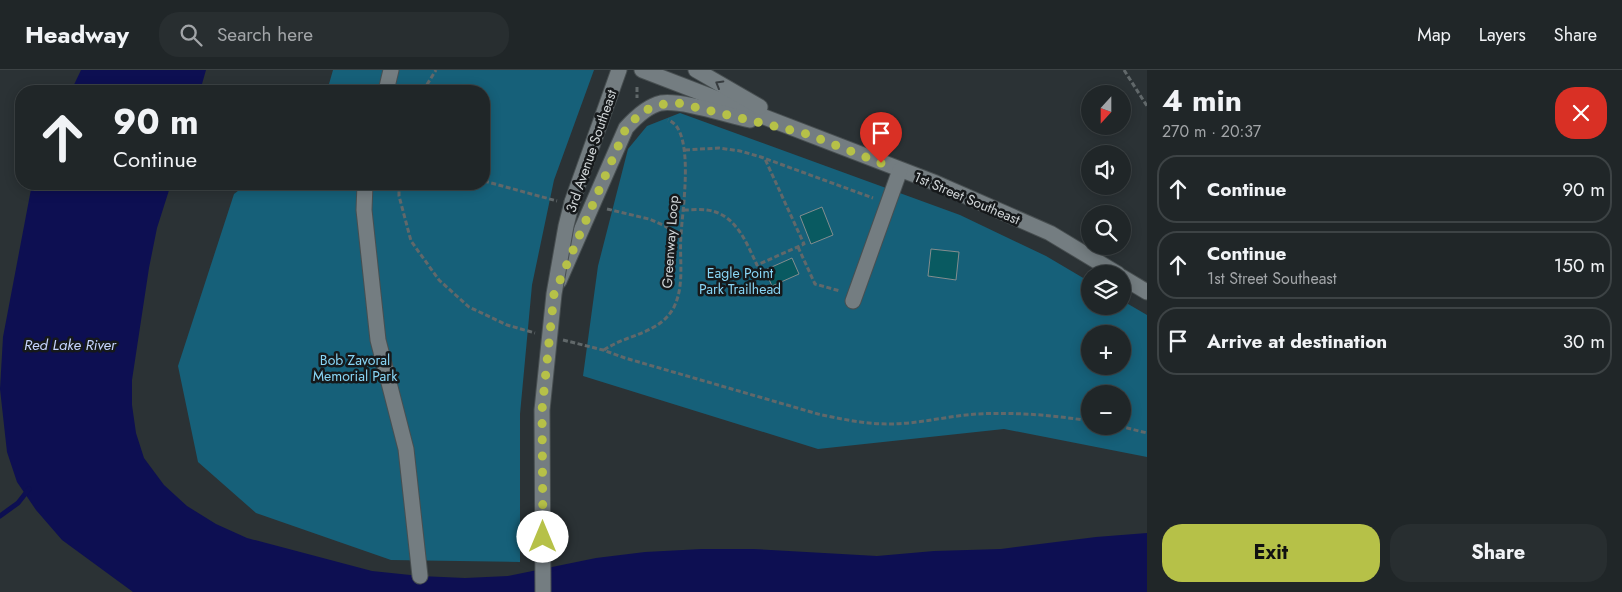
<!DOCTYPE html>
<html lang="en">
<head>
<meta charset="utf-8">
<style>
	:root { --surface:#202628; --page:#282e30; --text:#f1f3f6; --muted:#a2a5a8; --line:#3d4345; --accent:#b6c148 }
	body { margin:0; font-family:Jost,sans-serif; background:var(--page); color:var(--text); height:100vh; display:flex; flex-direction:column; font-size:19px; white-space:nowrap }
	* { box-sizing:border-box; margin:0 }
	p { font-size:16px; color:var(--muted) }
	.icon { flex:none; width:28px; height:28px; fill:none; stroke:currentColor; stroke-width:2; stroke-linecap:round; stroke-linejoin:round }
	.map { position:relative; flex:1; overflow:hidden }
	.panel { display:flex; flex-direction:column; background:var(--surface); width:475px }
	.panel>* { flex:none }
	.hud { position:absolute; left:15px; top:15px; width:475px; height:105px; border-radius:20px; box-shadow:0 2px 12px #0003,0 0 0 1px var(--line); background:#202628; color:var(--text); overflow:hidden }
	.needle { width:32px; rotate:201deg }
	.buttons { position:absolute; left:1081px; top:15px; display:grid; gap:10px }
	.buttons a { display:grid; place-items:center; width:50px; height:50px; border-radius:50%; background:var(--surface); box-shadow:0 2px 12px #0003,0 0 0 1px var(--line); font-size:25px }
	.pin { position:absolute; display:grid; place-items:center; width:42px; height:42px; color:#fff; margin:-51px -21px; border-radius:50% 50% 50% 0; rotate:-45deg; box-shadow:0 0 5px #0007 }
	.pin .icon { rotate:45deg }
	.me { position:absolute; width:55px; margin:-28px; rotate:0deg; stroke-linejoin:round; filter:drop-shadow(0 0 4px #0008) }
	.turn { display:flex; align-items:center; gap:18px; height:105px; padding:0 15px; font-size:22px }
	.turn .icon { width:65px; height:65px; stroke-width:2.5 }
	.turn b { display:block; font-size:35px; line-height:42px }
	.round { display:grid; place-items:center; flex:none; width:52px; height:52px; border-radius:20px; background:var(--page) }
	.headline { display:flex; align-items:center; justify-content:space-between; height:85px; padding:0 15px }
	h1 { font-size:30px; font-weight:700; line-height:38px }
	.cta { display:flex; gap:10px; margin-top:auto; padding:10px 15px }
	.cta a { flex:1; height:58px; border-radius:20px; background:var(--accent); color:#111; font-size:20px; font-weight:700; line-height:58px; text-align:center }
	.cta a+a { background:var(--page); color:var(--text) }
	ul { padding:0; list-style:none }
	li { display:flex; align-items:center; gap:15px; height:68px; margin:0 10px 8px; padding:0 5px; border:2px solid var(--line); border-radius:20px }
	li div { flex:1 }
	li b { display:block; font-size:19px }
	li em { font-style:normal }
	header { display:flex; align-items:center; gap:30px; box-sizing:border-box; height:70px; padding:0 25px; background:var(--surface); border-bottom:1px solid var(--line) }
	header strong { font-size:24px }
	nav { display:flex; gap:28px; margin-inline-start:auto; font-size:18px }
	.search { width:350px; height:45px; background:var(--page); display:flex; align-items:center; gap:12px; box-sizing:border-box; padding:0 18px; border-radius:20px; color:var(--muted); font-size:19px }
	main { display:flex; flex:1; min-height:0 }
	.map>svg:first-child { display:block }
</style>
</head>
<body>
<header>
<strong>Headway</strong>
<div class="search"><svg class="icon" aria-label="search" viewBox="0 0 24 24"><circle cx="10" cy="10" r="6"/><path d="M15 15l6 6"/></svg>Search here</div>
<nav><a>Map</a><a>Layers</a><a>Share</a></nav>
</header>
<main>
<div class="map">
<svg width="1147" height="522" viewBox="0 0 1147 522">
	<rect width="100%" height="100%" fill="#2b3235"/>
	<!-- green -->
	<g fill="#166079" fill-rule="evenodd">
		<path d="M 333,0 L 594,0 L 554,110 L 532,215 L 520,344 L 520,492 L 391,490 L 256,443 L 198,392 L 178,296 L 234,124 L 247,114 L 484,114 L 484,21 L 327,21 Z"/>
		<path d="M 680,43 L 960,145 L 1046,186 L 1090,212 L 1090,236 L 1122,236 L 1123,231 L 1147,245 L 1147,387 L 1004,359 L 818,379 L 583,306 L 598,196 L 628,79 L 647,56 ZM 1090,264 L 1122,264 L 1122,296 L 1090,296 ZM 1090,324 L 1122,324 L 1122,356 L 1090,356 Z"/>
	</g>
	<!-- water -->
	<g fill="#0d0f52">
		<path d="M 81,0 L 206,0 L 200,21 L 71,21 Z"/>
		<path d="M 32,114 L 171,114 L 157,158 L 149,198 L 132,310 L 132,335 L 136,363 L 144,388 L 164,415 L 187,436 L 216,454 L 247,468 L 372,501 L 420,506 L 465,508 L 508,506 L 596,488 L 645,482 L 702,479 L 753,479 L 877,486 L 934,481 L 1001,479 L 1096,467 L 1147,463 L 1147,522 L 133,522 L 62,470 L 36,440 L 17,412 L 7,382 L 0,319 L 3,267 Z"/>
	</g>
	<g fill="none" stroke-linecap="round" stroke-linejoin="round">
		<!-- stream -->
		<path stroke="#0d0f52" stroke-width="5" d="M 0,446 L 18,433 L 29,419"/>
	</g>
	<!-- building -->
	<g fill="#095a61" stroke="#838d8e">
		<path d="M 822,137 L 833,165 L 811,174 L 800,146 Z"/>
		<path d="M 931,179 L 959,182 L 956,210 L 928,206 Z"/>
		<path d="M 792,188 L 799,204 L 772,216 L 765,200 Z"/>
	</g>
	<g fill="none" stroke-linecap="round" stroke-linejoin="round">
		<!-- minor casing -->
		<g stroke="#484f51" stroke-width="17">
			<g id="minor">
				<path d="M 642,0 L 936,113 L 1050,163 L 1118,204"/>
				<path d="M 696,0 L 760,37"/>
				<path d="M 386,21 L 391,0"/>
				<path d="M 365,114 L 364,140 L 378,270 L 406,379 L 420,506"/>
				<path d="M 572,132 L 619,0"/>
				<path d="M 1122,207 L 1147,222"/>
				<path d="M 559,211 L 626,58 C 635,48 647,36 661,33 C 682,30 727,45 750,50"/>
				<path d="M 853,231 L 900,100"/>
			</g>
		</g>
		<!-- path -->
		<g stroke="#61686a" stroke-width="3" stroke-dasharray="5 2.5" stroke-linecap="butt">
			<path d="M 1124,0 L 1147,36"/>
			<path d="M 637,17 L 637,28"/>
			<path d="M 423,21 L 436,0"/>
			<path d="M 685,80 L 719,78 L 740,81 L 761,87 L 873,128"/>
			<path d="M 484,111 L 557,131"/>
			<path d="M 399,114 L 399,126 L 411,171 L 439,210 L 469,237 L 507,255 L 535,263"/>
			<path d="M 607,139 L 649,149 L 665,156 L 680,167"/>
			<path d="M 684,140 C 691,140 700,139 707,140 C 736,144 746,172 757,195 L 804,174 L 765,89"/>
			<path d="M 798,177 L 815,214 L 840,221"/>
			<path d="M 563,270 L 603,280 L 625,288 L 818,344 C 841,349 865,354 889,354 C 918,354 948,346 976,344 C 1015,342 1052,345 1090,351"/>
			<path d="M 604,280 C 627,264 660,264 674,237 C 685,214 679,190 681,165 C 682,142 696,59 668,50"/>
			<path d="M 1119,356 L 1147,363"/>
		</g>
		<!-- minor -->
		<use href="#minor" stroke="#747d81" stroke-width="15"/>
		<!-- minor-bridge casing -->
		<g stroke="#484f51" stroke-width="17" stroke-linecap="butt">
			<path id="minor-bridge" d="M 543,522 L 542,340 L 554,224 L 566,156 L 572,132"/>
		</g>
		<!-- minor-bridge -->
		<use href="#minor-bridge" stroke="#747d81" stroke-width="15"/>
	</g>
	<!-- one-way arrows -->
	<defs><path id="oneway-chevron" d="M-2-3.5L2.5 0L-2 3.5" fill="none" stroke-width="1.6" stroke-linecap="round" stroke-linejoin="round" transform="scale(1.25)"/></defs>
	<use stroke="#373c3f" href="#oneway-chevron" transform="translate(719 14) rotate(-150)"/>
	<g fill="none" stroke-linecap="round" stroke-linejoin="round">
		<!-- route -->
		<path stroke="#b6c148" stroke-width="9" stroke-dasharray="0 16.2" d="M 543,467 L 542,340 L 554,224 L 626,58 C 644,39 652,34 678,33 L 807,64 L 881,93"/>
	</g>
	<g text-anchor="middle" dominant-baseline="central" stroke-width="5" stroke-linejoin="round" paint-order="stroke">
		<!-- street labels -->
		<g font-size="14" fill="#d1d6d8" stroke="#16191b">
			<text transform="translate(591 81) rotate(-71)">3rd Avenue Southeast</text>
			<text transform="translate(967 128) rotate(23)">1st Street Southeast</text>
			<text transform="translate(670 172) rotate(-86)">Greenway Loop</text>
		</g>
		<!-- park labels -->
		<g font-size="14" fill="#89d6f6" stroke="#16191b">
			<text x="740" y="203">Eagle Point<tspan x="740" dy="16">Park Trailhead</tspan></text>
			<text x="355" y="290">Bob Zavoral<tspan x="355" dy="16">Memorial Park</tspan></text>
		</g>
		<!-- water labels -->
		<g font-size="15" font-style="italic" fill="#c5d3fc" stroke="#16191b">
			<text x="70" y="275">Red Lake River</text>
		</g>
	</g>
</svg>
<div class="buttons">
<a><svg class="needle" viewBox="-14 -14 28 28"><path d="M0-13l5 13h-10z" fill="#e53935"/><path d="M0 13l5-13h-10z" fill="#a2a5a8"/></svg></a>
<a><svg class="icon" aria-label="sound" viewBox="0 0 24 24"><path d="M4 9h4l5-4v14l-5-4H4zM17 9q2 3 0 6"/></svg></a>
<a><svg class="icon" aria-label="search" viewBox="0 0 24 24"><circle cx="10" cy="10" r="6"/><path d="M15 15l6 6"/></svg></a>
<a><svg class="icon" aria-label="layers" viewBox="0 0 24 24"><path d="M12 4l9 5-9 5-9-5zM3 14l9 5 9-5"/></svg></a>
<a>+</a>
<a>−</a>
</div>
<div class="pin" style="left:881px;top:93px;background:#d93025"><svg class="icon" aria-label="arrive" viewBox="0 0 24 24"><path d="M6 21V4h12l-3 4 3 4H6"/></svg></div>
<svg class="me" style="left:543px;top:467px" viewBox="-20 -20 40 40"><circle r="19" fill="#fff"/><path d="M0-13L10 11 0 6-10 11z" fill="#b6c148"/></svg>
<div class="hud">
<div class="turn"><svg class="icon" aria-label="ahead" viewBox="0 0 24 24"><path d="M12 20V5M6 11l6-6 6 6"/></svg><div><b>90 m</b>Continue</div></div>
</div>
</div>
<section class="panel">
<div class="headline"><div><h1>4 min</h1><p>270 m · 20:37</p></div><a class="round" style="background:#d93025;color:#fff"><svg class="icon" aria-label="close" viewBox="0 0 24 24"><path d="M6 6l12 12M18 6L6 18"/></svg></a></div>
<ul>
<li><svg class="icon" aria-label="ahead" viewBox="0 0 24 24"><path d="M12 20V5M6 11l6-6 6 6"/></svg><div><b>Continue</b></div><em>90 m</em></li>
<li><svg class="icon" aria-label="ahead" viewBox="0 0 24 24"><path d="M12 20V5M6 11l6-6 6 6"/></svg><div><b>Continue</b><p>1st Street Southeast</p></div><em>150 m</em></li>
<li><svg class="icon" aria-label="arrive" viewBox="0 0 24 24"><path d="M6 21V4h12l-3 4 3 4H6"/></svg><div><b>Arrive at destination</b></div><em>30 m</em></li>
</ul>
<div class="cta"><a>Exit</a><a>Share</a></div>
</section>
</main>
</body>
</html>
